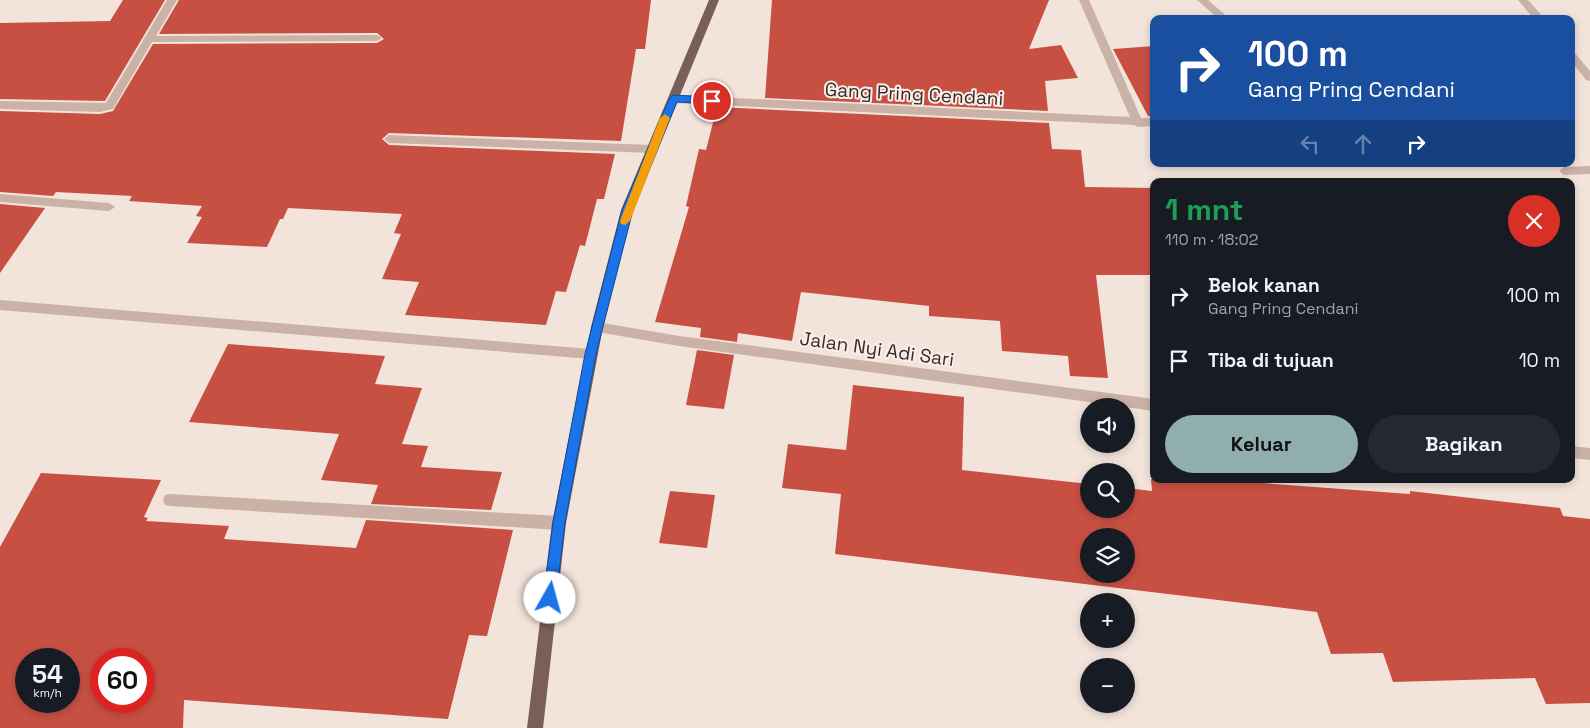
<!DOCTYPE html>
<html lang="id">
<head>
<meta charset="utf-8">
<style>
	:root { --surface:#171b24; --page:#242831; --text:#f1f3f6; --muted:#9ea1a6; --accent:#91aeae }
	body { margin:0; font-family:"Space Grotesk",sans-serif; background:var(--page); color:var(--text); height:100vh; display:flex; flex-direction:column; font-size:19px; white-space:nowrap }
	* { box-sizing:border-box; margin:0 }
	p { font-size:16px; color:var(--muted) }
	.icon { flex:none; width:28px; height:28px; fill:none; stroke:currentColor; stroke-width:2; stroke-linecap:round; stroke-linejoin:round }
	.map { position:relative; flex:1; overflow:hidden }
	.side { position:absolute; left:1150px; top:178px; width:425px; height:305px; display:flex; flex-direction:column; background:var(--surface); border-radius:10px; box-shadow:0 2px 8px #0003 }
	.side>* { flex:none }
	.hud { position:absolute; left:1150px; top:15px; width:425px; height:152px; border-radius:10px; box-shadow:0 2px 8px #0003; background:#1a4fa0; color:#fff; overflow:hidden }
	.fabs { position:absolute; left:1080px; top:398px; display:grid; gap:10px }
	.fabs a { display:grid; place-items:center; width:55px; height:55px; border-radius:50%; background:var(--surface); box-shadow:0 2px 8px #0003; font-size:25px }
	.speed { position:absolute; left:15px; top:648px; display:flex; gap:10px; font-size:25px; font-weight:700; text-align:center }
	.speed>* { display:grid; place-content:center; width:65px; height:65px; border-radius:50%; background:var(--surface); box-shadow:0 2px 8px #0003; line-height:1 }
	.speed small { font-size:12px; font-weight:400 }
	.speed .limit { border:8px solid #d22; background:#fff; color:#111 }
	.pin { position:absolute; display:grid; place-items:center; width:42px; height:42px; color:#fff; margin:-21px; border:2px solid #fff; border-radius:50%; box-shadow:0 1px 5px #0007 }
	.me { position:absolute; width:55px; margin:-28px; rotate:7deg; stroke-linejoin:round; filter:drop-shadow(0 0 4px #0008) }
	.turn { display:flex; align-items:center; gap:18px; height:105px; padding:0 15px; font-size:22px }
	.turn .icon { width:65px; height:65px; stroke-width:2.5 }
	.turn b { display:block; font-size:35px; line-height:42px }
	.lanes { display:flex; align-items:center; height:48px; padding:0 15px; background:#0003; justify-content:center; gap:25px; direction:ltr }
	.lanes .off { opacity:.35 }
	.round { display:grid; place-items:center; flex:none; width:52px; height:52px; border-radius:26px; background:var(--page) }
	.overview { display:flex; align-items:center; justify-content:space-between; height:85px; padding:0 15px }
	h1 { font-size:30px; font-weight:600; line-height:38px; color:#1e9e55 }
	.cta { display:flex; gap:10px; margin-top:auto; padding:10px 15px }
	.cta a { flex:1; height:58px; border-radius:30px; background:var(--accent); color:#111; font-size:20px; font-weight:600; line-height:58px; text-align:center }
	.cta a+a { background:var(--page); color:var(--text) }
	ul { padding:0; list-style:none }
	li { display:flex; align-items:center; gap:15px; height:65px; padding:0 15px }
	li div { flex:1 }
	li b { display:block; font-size:19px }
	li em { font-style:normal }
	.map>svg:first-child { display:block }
</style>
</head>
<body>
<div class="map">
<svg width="1590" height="728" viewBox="0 0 1590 728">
	<rect width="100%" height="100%" fill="#f2e4db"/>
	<!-- building -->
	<g fill="#c85043" fill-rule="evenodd">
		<path d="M 123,0 L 165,0 L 105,101 L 0,99 L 0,23 L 110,21 Z"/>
		<path d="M 179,0 L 651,0 L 645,49 L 636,49 L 621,141 L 389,133 L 382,139 L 389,145 L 615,154 L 604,199 L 597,199 L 585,246 L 580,245 L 566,292 L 556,291 L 546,325 L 405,315 L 419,282 L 382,279 L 401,234 L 394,233 L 402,214 L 288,208 L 283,219 L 280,219 L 267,247 L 187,243 L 202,217 L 196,216 L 202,206 L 129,201 L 132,196 L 56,192 L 53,196 L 0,192 L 0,111 L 100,114 L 113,111 L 153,44 L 377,43 L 384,39 L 377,33 L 159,34 Z"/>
		<path d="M 772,0 L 1049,0 L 1029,49 L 1061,45 L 1078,78 L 1045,81 L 1048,111 L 765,98 Z"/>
		<path d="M 1154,46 L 1154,116 L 1148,116 L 1113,49 Z"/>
		<path d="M 717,107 L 1049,123 L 1052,149 L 1081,150 L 1085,187 L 1154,188 L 1154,275 L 1096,275 L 1108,378 L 1070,376 L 1068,356 L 1002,351 L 1000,321 L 929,316 L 929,306 L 801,292 L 792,341 L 738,333 L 737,342 L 700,337 L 701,328 L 655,322 L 689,207 L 686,206 L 699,149 L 706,150 Z"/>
		<path d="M 0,204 L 45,208 L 0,273 Z"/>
		<path d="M 228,344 L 385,356 L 375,384 L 422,388 L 402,444 L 428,446 L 421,467 L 502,472 L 491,510 L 371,504 L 378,485 L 321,480 L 339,434 L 189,422 Z"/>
		<path d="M 697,350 L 734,355 L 724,409 L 686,405 Z"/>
		<path d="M 853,385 L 964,397 L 962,470 L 1089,484 L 1089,509 L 1126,509 L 1126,488 L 1152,491 L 1151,479 L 1246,479 L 1247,482 L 1410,494 L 1410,491 L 1560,508 L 1563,516 L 1590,519 L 1590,703 L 1546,704 L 1535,678 L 1393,682 L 1383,653 L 1331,654 L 1317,612 L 835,554 L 841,494 L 782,488 L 788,444 L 846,450 ZM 1089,536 L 1126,536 L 1126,574 L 1089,574 Z"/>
		<path d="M 41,473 L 161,480 L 144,517 L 148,518 L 146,521 L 229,526 L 224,539 L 356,548 L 366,520 L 513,530 L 487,636 L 469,635 L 448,719 L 184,700 L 183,728 L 0,728 L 0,547 ZM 26,659 L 69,659 L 69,701 L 26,701 ZM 101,659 L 144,659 L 144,701 L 101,701 Z"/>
		<path d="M 670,491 L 715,495 L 707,548 L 659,543 Z"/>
	</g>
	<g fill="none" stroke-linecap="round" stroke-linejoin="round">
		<!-- minor -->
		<g fill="#cbb2a7" fill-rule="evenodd">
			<path d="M 167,0 L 177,0 L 156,36 L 377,35 L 382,38 L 377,41 L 152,42 L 113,109 L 100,112 L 0,109 L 0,101 L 106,103 Z"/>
			<path d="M 1079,0 L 1089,0 L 1141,118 L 1154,118 L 1154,126 L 1138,127 L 1134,125 L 673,103 L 668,99 L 673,95 L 1130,117 Z"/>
			<path d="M 1197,0 L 1208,0 L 1230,19 L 1219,19 Z"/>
			<path d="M 1518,0 L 1528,0 L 1545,19 L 1534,19 Z"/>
			<path d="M 1571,51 L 1574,52 L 1590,71 L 1590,81 L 1586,80 L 1571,61 Z"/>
			<path d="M 389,135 L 651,145 L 656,149 L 651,153 L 389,143 L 384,139 Z"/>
			<path d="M 1590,166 L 1590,174 L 1564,175 L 1559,171 L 1564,167 Z"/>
			<path d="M 0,194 L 109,203 L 115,207 L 109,211 L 0,202 Z"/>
			<path d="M 0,300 L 590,349 L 594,350 L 596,354 L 594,358 L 590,359 L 0,310 Z"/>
			<path d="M 597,322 L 679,336 L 1154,399 L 1154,411 L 679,346 L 597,332 L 593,331 L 591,327 L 593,323 Z"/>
			<path d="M 1571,446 L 1590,448 L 1590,460 L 1571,458 Z"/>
			<path d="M 170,494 L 559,516 L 564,518 L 566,523 L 564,528 L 559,530 L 170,506 L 165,505 L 163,500 L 165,495 Z"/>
		</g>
		<!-- major -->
		<path fill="#795f58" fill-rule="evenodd" d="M 709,0 L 719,0 L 633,210 L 603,327 L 566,523 L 543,728 L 527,728 L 552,523 L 591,327 L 621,210 Z"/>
	</g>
	<!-- route -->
	<path fill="#1a73e8" stroke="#114b97" d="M 673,95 L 712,97 L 717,101 L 712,104 L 677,102 L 633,210 L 596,354 L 565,523 L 556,598 L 555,603 L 550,605 L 545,603 L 543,598 L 553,523 L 585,354 L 622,210 L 669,99 Z"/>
	<!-- slow -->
	<path fill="#f59e0b" d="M 665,114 L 670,118 L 630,221 L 625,225 L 621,224 L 620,221 L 660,118 Z"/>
	<g text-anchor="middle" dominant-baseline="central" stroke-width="4" stroke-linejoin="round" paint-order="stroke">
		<!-- street labels -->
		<g font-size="19" fill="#372a28" stroke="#faefe8">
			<text transform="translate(914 94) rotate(3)">Gang Pring Cendani</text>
			<text transform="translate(877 349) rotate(8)">Jalan Nyi Adi Sari</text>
		</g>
	</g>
</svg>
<div class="fabs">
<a><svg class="icon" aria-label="sound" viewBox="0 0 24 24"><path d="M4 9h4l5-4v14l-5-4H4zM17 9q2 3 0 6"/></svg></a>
<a><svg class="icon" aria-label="search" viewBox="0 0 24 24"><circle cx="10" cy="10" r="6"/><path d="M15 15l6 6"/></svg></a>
<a><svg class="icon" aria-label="layers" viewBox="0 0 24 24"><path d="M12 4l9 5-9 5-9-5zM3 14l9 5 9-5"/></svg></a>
<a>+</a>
<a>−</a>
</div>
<div class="speed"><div>54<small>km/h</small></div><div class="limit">60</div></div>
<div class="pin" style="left:712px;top:101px;background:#d93025"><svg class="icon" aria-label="arrive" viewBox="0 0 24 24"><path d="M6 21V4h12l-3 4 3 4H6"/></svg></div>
<svg class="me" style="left:550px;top:598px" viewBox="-20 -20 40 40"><circle r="19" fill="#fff"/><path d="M0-13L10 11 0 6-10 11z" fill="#1a73e8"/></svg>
<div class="hud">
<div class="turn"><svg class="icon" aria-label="right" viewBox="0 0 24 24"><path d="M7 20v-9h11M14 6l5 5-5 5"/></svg><div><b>100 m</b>Gang Pring Cendani</div></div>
<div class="lanes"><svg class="icon off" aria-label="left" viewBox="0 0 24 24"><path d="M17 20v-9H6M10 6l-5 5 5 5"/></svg><svg class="icon off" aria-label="ahead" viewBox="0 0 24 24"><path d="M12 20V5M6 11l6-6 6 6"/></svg><svg class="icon" aria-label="right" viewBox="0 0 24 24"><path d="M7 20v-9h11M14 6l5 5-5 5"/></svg></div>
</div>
<section class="side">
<div class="overview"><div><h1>1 mnt</h1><p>110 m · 18:02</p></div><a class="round" style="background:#d93025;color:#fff"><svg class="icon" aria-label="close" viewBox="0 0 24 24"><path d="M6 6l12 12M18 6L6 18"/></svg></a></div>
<ul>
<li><svg class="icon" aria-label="right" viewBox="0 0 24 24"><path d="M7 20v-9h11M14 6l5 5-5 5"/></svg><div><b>Belok kanan</b><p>Gang Pring Cendani</p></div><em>100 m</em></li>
<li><svg class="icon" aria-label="arrive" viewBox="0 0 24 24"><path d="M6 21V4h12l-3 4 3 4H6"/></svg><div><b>Tiba di tujuan</b></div><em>10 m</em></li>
</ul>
<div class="cta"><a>Keluar</a><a>Bagikan</a></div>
</section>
</div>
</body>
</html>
